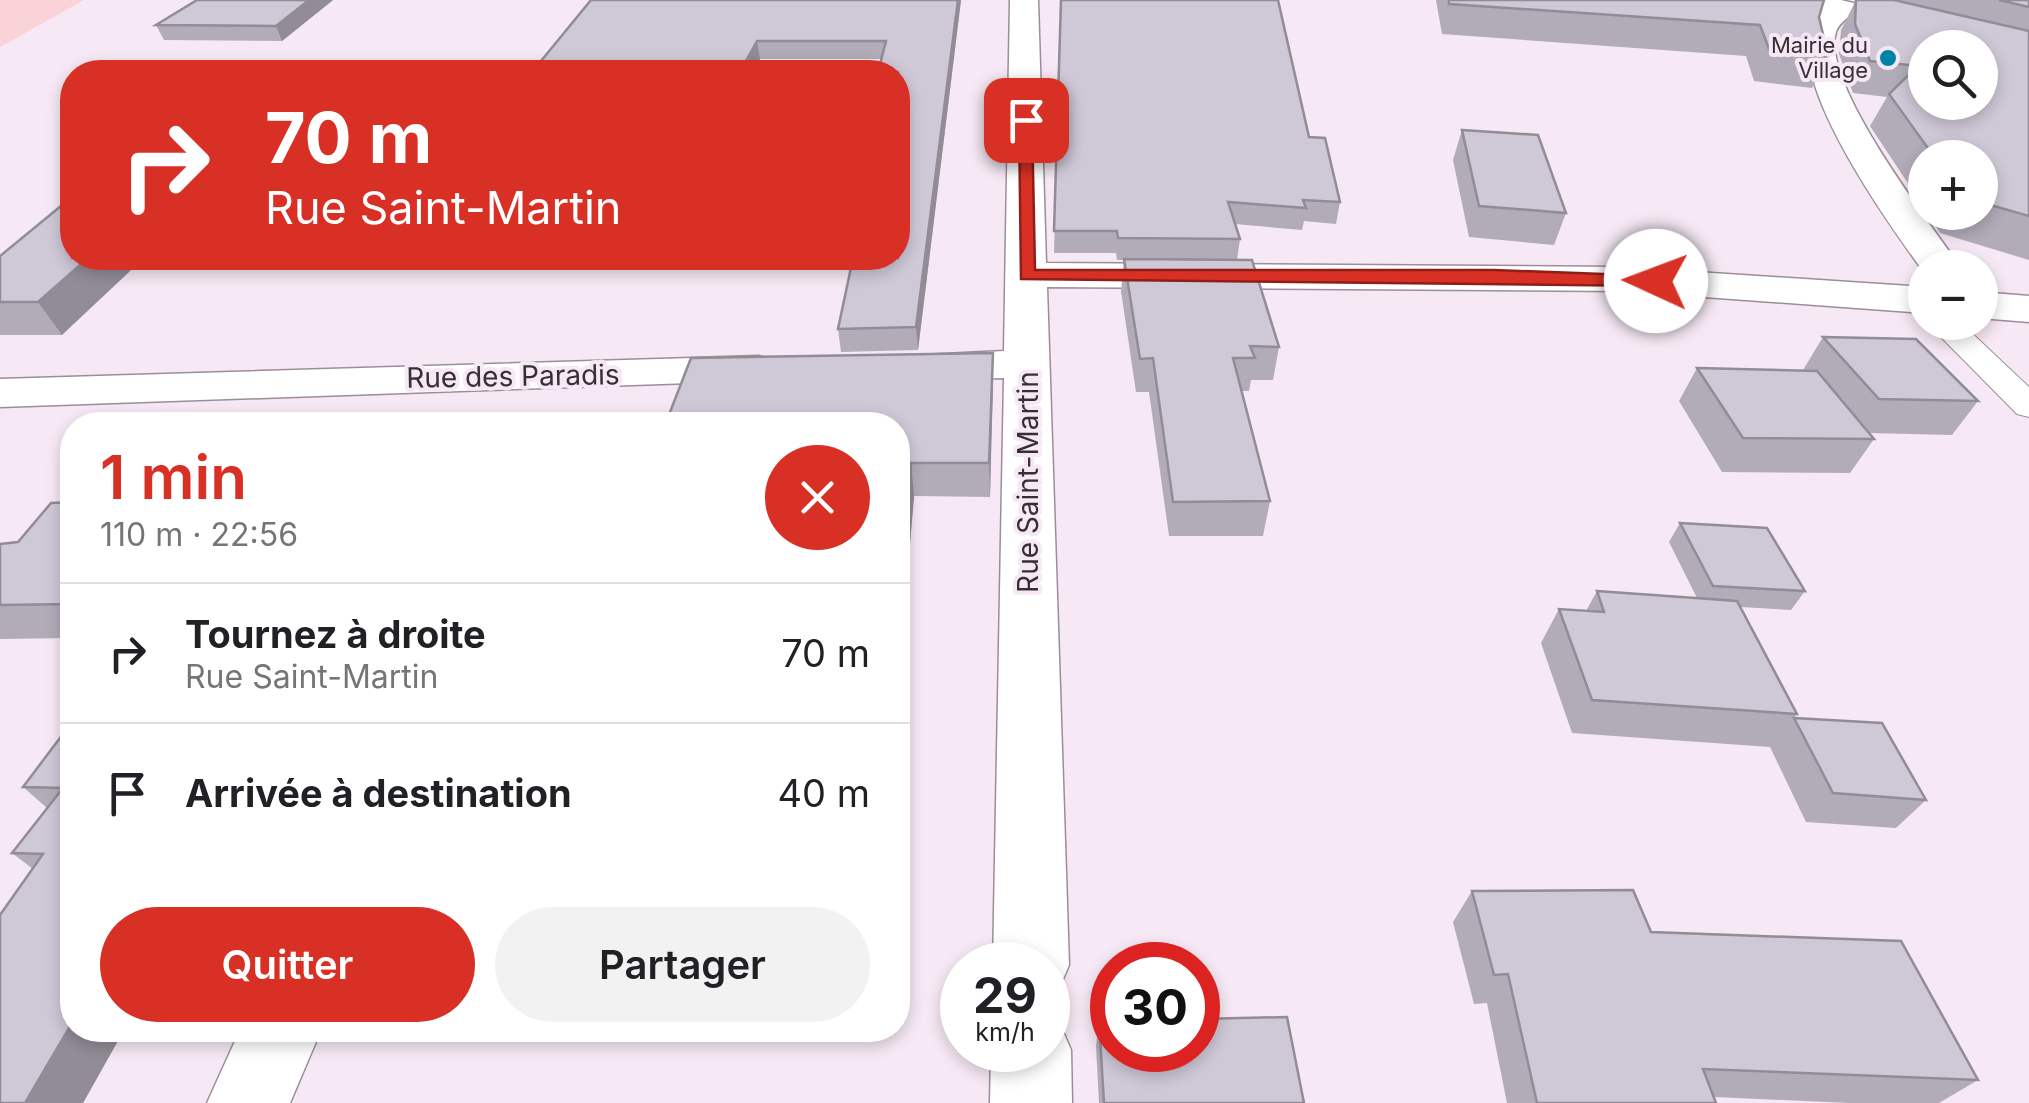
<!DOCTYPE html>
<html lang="fr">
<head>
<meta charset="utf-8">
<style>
	:root { --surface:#fff; --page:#f2f2f2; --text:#202124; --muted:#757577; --line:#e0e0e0; --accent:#d93025 }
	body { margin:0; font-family:Inter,sans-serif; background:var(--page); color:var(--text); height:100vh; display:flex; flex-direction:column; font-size:38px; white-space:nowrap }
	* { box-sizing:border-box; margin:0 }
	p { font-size:32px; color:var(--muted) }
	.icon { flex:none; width:55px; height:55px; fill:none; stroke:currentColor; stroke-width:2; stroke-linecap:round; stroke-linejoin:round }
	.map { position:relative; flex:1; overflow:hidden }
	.side { position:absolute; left:60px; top:412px; width:850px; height:630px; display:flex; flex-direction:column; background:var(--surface); border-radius:40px; box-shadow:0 5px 15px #0003 }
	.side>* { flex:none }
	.guide { position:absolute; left:60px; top:60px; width:850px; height:210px; border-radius:40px; box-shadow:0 5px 15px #0003; background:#d93025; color:#fff; overflow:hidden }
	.buttons { position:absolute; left:1908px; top:30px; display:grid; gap:20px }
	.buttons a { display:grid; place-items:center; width:90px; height:90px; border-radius:50%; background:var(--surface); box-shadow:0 5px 15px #0003; font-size:50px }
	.speed { position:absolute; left:940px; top:942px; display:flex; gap:20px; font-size:50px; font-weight:700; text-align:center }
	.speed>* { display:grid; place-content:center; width:130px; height:130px; border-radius:50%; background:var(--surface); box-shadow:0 5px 15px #0003; line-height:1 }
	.speed small { font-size:25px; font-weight:400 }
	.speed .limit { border:15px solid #d22; background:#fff; color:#111 }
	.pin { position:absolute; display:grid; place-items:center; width:85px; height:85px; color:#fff; margin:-42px; border-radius:20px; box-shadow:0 5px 15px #0006 }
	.me { position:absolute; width:110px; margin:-55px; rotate:272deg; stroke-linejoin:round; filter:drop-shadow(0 0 8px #0008) }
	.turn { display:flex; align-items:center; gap:35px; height:210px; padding:0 40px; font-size:45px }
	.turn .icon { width:130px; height:130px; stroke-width:2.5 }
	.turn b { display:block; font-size:70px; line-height:85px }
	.round { display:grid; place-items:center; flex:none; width:105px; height:105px; border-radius:52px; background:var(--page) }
	.headline { display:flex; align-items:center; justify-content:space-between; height:170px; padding:0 40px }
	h1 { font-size:60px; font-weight:600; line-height:75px; color:var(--accent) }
	.button { display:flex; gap:20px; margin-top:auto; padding:20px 40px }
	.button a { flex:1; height:115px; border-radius:60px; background:var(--accent); color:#fff; font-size:40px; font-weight:600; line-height:115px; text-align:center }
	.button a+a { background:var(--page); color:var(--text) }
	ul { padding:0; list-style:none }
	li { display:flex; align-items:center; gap:30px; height:140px; padding:0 40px; border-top:2px solid var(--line) }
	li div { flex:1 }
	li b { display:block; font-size:38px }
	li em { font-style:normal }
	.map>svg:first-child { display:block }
</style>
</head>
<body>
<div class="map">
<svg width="2029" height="1103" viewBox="0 0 2029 1103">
	<rect width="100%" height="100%" fill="#f6e8f4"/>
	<!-- green -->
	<path fill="#f9d3d7" d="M 0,0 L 84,0 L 0,47 Z"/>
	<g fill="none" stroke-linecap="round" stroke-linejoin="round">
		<!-- service casing -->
		<g stroke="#9b8e9a" stroke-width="2">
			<path id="service" d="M 1926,322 L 1960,322 L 2029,387 L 2029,417 L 2017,414 Z"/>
		</g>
		<!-- minor casing -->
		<g stroke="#9b8e9a" stroke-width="3">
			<g id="minor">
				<path d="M 1010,0 L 1038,0 L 1046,263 L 1621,267 L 1925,287 L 1925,313 L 1621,291 L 1047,287 L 1069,965 L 1058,991 L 1048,995 L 1048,965 L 993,965 L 1004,378 L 920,380 L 904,376 L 897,366 L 904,356 L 1004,351 Z"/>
				<path d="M 1842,1 L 1856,9 C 1850,17 1839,22 1836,32 C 1820,83 1931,224 1961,268 L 1925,268 L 1925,274 C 1895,231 1740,26 1842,1 Z"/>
				<path d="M 1980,292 L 2029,296 L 2029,322 L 1980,318 Z"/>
				<path d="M 759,356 L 775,360 L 782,370 L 775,380 L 0,407 L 0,379 Z"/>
				<path d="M 1048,1017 L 1059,1022 L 1071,1050 L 1072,1103 L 990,1103 L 991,1050 L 1048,1050 Z"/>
				<path d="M 240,1030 L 321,1030 L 290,1103 L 207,1103 Z"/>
			</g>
		</g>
		<!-- tertiary casing -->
		<g stroke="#9b8e9a" stroke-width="3">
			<path id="tertiary" d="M 1793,0 L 1841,0 L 2029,45 L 2029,63 L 1797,6 Z"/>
		</g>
		<!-- service -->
		<use href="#service" fill="#fff" fill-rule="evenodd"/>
		<!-- minor -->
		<use href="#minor" fill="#fff" fill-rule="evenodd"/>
		<!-- tertiary -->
		<use href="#tertiary" fill="#fff" fill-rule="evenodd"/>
	</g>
	<!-- wall -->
	<g fill="#b2acb9">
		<path d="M 197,0 L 333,0 L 282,41 L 164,40 L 156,25 Z"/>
		<path d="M 961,0 L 918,350 L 841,352 L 838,329 L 898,258 L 881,59 L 760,59 L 753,72 L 532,72 Z"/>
		<path d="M 1061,0 L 1309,137 L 1340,202 L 1336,224 L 1304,221 L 1302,230 L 1235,224 L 1240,239 L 1237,260 L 1279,347 L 1273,380 L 1251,380 L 1249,391 L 1242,391 L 1270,501 L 1263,536 L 1169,536 L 1149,392 L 1136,392 L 1121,291 L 1124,260 L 1117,260 L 1116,253 L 1054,253 Z"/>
		<path d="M 1436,0 L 1824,0 L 1819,17 L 1828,56 L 1812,88 L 1754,81 L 1746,56 L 1442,34 Z"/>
		<path d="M 1856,0 L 2029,0 L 2029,260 L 1940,233 L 1927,212 L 1980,212 L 1980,158 L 1925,158 L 1925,209 L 1870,126 L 1887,97 L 1853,93 L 1839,54 L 1841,30 Z"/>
		<path d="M 1462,130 L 1566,213 L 1554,245 L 1469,237 L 1453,160 Z"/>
		<path d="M 72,197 L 62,335 L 0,335 L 0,256 Z"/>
		<path d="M 390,258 L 661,258 L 659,262 L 392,261 Z"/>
		<path d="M 1823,337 L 1978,401 L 1952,435 L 1869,433 L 1874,439 L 1850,473 L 1722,472 L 1679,401 L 1697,368 L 1803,370 Z"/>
		<path d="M 993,353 L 990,497 L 914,496 L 906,591 L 898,591 L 898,425 Z"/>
		<path d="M 72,502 L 72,638 L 0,639 L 0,544 L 18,542 Z"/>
		<path d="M 1680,523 L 1805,591 L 1791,610 L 1741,607 L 1797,714 L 1794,718 L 1926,800 L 1896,828 L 1806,822 L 1770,747 L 1572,733 L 1541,643 L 1559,609 L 1586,611 L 1597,591 L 1697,598 L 1669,542 Z"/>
		<path d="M 72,722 L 72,1030 L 124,1030 L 83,1103 L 33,869 L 12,853 L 47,808 L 23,787 Z"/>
		<path d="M 1472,891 L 1651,932 L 1978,1080 L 1939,1103 L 1849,1103 L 1714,1097 L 1716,1103 L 1507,1103 L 1487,1003 L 1474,1004 L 1453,922 Z"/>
		<path d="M 1099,1021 L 1304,1103 L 1099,1103 L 1096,1046 Z"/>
	</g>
	<!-- shaded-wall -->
	<g fill="#918c96">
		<path d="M 309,0 L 333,0 L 282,41 L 276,26 Z"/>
		<path d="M 958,0 L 961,0 L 918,350 L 916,327 Z"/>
		<path d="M 757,41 L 760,59 L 753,72 L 740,72 Z"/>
		<path d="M 88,258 L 144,258 L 62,335 L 38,302 Z"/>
		<path d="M 993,353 L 993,385 L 990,497 L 989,463 Z"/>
		<path d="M 911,463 L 914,496 L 906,591 L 903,557 Z"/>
		<path d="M 72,1023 L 72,1030 L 124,1030 L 83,1103 L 25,1103 Z"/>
	</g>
	<!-- building -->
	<g fill="#cfc8d7" stroke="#918c96" stroke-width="2.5" fill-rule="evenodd">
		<path d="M 197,0 L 309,0 L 276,26 L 156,25 Z"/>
		<path d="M 591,0 L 958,0 L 916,327 L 838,329 L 853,258 L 898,258 L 898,72 L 878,72 L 886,41 L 757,41 L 740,72 L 532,72 Z"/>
		<path d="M 1061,0 L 1278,0 L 1309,137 L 1325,138 L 1340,202 L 1303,200 L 1306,208 L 1228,202 L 1240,239 L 1118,238 L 1117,231 L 1054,231 Z"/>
		<path d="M 1449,0 L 1824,0 L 1819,17 L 1828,56 L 1769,49 L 1760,25 L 1449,4 Z"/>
		<path d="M 1856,0 L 1894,0 L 2029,31 L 2029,216 L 1980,202 L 1980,158 L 1935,158 L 1889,94 L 1918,66 L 1870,61 L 1855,24 ZM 1925,48 L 1980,48 L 1980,102 L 1925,102 Z"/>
		<path d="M 1999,0 L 2029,0 L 2029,7 Z"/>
		<path d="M 1462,130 L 1538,135 L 1566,213 L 1479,206 Z"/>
		<path d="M 72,197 L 72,258 L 88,258 L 38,302 L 0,302 L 0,256 Z"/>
		<path d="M 1124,259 L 1252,260 L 1279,347 L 1250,346 L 1255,358 L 1233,358 L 1270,501 L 1173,502 L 1153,358 L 1140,359 Z"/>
		<path d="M 1823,337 L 1916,339 L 1978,401 L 1879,399 Z"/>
		<path d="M 993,353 L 989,463 L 911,463 L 903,557 L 898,557 L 898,425 L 665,425 L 691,358 Z"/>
		<path d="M 1697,368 L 1817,371 L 1874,439 L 1743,438 Z"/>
		<path d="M 72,502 L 72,604 L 0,605 L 0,544 L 18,542 L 51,503 Z"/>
		<path d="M 1680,523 L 1767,528 L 1805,591 L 1713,586 Z"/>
		<path d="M 1597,591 L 1737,601 L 1797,714 L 1592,700 L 1559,609 L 1604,612 Z"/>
		<path d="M 1794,718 L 1882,723 L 1926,800 L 1833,793 Z"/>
		<path d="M 72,722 L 72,1023 L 25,1103 L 0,1103 L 0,915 L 43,854 L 12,853 L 63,788 L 23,787 Z"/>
		<path d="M 1633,890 L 1651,932 L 1901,941 L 1978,1080 L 1703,1069 L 1716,1103 L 1537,1103 L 1508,974 L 1494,975 L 1472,891 Z"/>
		<path d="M 1287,1017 L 1304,1103 L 1104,1103 L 1099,1021 L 1112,1021 L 1112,1050 L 1198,1050 L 1198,1019 Z"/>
	</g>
	<!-- route -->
	<path fill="#d93025" stroke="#8d1f18" stroke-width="2.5" d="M 1026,116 L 1032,120 L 1035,270 L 1494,270 L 1656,276 L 1664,281 L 1656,286 L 1021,279 L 1019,120 Z"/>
	<!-- markers -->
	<circle fill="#0082a6" stroke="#f6e8f4" stroke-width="4" cx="1888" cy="58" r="10"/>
	<g text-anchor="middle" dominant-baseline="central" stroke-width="8" stroke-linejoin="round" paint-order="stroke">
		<!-- far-poi labels -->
		<g font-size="22" fill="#363035" stroke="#f6e8f4" text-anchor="end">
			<text x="1868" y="45">Mairie du<tspan x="1868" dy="25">Village</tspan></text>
		</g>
		<!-- street labels -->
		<g font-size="28" fill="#363035" stroke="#f6e8f4">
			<text transform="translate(513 376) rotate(-1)">Rue des Paradis</text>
			<text transform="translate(1028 482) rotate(-90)">Rue Saint-Martin</text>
		</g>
	</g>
</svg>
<div class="buttons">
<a><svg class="icon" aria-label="search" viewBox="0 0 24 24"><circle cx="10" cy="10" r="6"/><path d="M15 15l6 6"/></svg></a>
<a>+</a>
<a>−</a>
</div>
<div class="speed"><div>29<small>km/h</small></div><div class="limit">30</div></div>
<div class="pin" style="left:1026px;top:120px;background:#d93025"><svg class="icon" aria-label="arrive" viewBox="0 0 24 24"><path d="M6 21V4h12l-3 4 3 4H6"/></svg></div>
<svg class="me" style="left:1656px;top:281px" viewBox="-20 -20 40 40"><circle r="19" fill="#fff"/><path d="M0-13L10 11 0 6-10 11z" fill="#d93025"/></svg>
<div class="guide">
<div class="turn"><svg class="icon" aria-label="right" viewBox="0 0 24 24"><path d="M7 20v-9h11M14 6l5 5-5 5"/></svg><div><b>70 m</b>Rue Saint-Martin</div></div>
</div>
<section class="side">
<div class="headline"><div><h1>1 min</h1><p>110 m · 22:56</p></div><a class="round" style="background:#d93025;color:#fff"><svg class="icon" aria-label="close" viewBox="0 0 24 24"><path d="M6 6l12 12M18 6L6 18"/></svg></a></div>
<ul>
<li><svg class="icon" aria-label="right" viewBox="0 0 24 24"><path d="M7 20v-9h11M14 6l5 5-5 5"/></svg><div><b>Tournez à droite</b><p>Rue Saint-Martin</p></div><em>70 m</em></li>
<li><svg class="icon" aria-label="arrive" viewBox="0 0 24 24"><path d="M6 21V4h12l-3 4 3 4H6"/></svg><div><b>Arrivée à destination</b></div><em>40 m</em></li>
</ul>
<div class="button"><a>Quitter</a><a>Partager</a></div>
</section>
</div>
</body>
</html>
